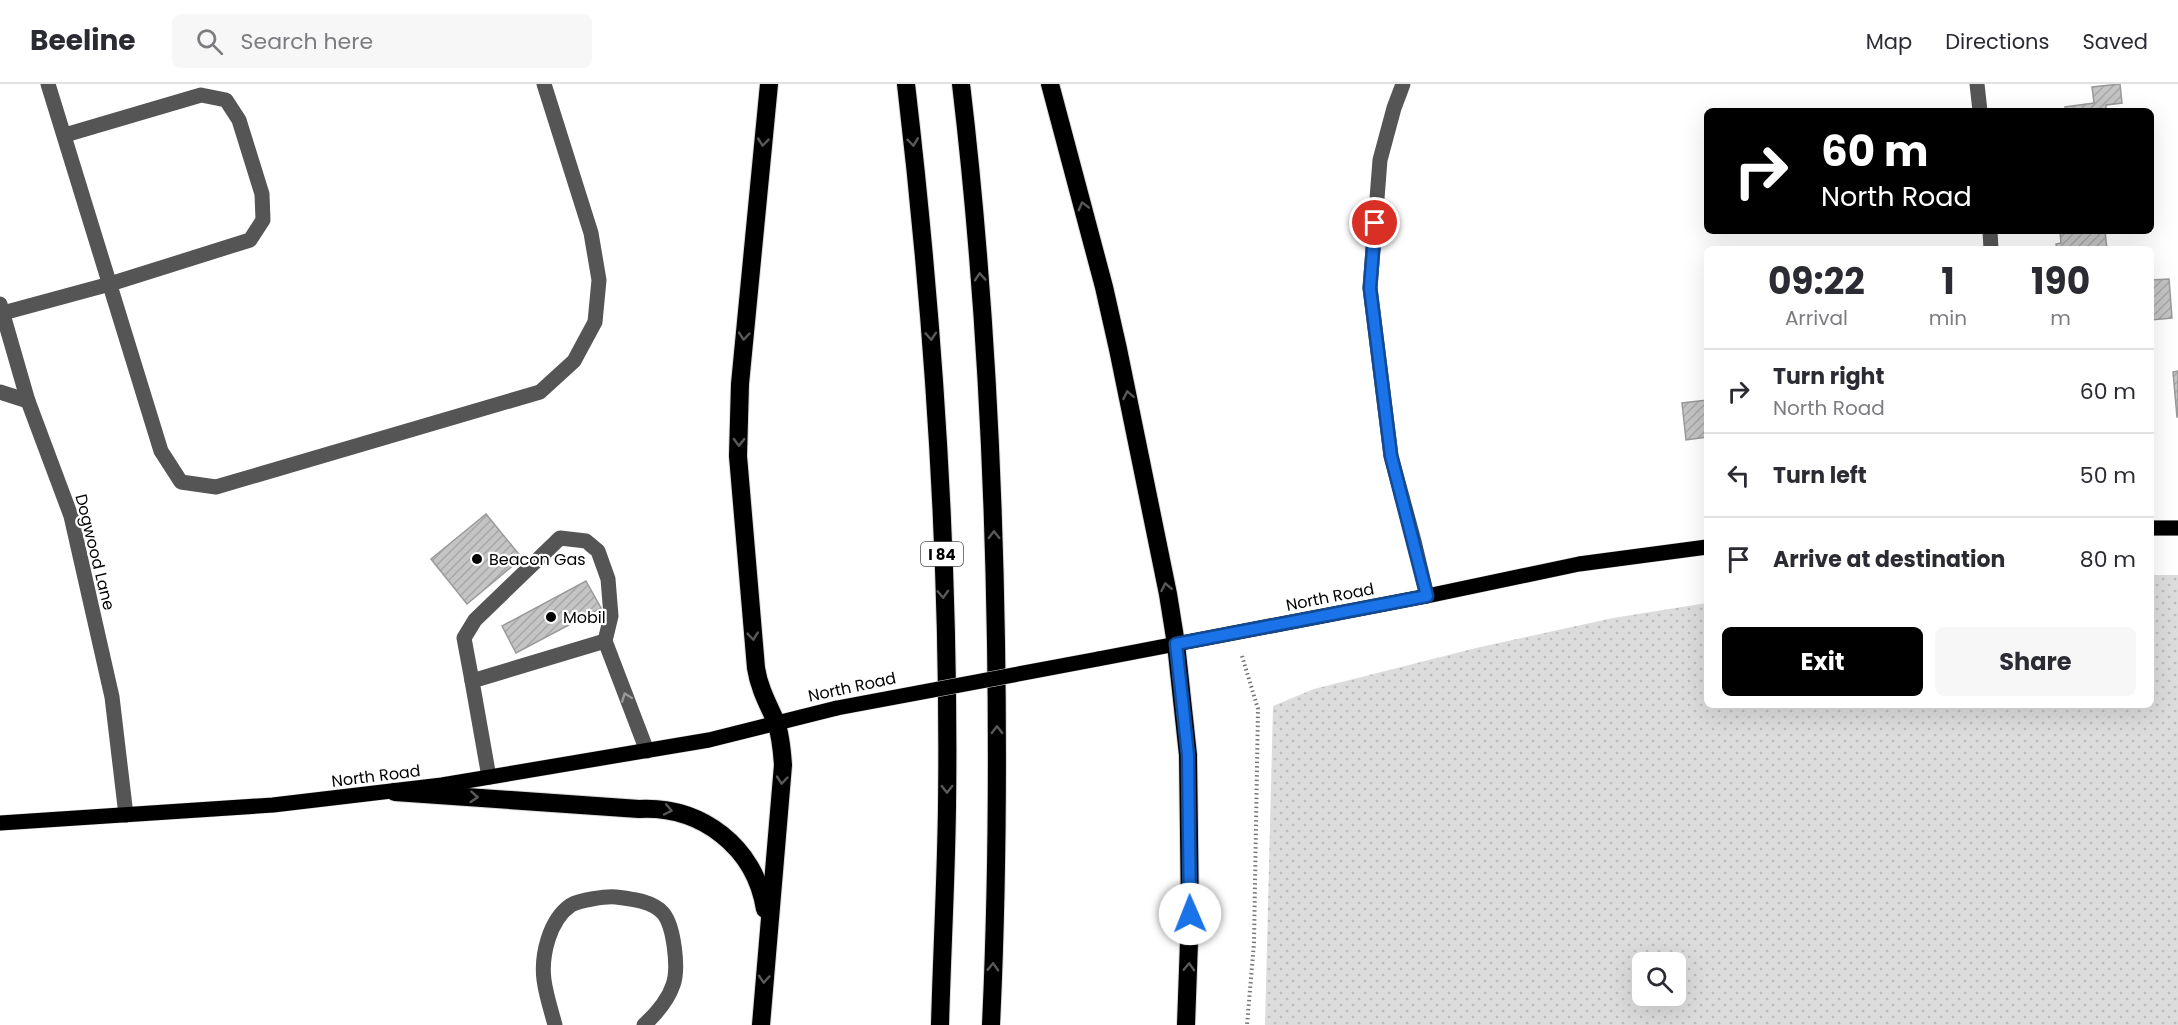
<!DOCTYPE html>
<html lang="en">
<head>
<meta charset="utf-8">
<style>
	:root { --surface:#fff; --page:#f7f7f7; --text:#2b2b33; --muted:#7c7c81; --line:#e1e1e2; --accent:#000 }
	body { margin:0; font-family:Poppins,sans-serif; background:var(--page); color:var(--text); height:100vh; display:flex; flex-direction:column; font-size:22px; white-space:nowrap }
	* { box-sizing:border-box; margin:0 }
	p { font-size:20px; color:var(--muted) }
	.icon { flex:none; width:33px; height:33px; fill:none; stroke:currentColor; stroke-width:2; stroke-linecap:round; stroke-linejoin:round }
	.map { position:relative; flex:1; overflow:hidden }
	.side { position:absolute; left:1704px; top:162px; width:450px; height:462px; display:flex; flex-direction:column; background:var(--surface); border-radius:9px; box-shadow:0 6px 24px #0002 }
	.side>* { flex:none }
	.top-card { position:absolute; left:1704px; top:24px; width:450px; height:126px; border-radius:9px; box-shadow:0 6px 24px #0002; background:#000; color:#fff; overflow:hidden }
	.controls { position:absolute; left:1632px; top:868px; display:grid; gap:12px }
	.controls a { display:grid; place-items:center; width:54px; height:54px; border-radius:9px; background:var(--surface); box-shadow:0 6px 24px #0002; font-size:30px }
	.pin { position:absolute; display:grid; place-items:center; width:51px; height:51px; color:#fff; margin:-26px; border:3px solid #fff; border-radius:50%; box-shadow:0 2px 6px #0007 }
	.me { position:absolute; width:66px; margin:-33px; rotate:359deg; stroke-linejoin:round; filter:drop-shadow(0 0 4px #0008) }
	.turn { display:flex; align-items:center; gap:21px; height:126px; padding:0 18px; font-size:27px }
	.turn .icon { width:78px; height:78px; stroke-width:2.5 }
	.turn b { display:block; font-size:42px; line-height:51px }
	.eta { display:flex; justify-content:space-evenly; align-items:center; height:102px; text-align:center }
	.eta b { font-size:36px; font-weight:700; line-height:42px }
	.action { display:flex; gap:12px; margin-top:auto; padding:12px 18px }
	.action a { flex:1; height:69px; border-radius:9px; background:var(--accent); color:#fff; font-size:24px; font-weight:700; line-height:69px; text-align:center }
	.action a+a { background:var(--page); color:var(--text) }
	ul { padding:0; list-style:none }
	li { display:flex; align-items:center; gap:18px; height:84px; padding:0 18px; border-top:2px solid var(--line) }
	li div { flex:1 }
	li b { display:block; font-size:22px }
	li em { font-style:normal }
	header { display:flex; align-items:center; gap:36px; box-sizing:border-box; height:84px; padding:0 30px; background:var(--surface); border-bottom:2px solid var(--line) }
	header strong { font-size:28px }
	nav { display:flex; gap:33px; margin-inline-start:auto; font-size:21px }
	.search { width:420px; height:54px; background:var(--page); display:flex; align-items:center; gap:15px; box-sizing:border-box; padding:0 21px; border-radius:9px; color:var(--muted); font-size:22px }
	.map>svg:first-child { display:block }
</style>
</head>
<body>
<header>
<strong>Beeline</strong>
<div class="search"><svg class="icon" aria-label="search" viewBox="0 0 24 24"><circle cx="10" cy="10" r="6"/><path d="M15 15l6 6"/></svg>Search here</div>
<nav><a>Map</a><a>Directions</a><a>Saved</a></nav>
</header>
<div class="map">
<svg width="2178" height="941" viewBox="0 0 2178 941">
	<defs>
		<pattern id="grass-dots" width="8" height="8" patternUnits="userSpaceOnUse" patternTransform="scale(1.5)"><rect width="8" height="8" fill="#dcdcdc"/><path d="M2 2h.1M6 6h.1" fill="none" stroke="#bbb" stroke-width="1.8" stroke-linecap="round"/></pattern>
		<pattern id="building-hatch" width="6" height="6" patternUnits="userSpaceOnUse" patternTransform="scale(1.5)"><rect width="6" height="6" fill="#c4c4c4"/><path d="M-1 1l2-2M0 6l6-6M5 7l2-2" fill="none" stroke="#a7a7a7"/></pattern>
	</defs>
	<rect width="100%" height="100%" fill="#fff"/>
	<!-- grass -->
	<path fill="url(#grass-dots)" fill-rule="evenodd" d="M 2151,491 L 2178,491 L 2178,941 L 1265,941 L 1273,622 L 1314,605 L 1476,564 L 1613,534 L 1707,519 L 1707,621 L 2151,621 ZM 1642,879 L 1676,879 L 1676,912 L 1642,912 Z"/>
	<!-- building -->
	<g fill="url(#building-hatch)" stroke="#999" stroke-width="1.5">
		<path d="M 2120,0 L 2122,19 L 2106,21 L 2106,27 L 2065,27 L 2065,23 L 2094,19 L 2092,3 Z"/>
		<path d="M 2060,147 L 2105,147 L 2107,165 L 2057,165 L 2056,160 L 2061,159 Z"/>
		<path d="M 2169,195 L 2172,234 L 2151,236 L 2151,196 Z"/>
		<path d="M 2178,287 L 2178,333 L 2177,333 L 2173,288 Z"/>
		<path d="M 1707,316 L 1707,353 L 1686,356 L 1682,319 Z"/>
		<path d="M 486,430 L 522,474 L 467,520 L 431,475 Z"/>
		<path d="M 586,497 L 601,524 L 516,569 L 502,542 Z"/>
	</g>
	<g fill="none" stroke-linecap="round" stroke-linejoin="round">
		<!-- major casing -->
		<g stroke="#dbdbdb" stroke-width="16">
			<g id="major">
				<path d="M 2151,444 L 2178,444"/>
				<path d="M 1098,575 L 1427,512 L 1579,480 L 1707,463"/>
				<path d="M 0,739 L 273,721 L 442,701 L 709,656 L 837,624"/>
			</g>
		</g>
		<!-- highway casing -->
		<g stroke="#dbdbdb" stroke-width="20">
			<g id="highway">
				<path d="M 906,0 C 934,239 950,482 947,723 C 946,796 942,868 940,941"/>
				<path d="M 961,0 C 983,185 993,371 996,558 C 998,685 997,813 991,941"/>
				<path d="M 1050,0 L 1104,203 L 1118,265 L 1168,510 L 1176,560 L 1188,671 L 1190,830 L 1186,941"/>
				<path d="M 395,708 L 639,725 C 702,722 755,763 765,825"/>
				<path d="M 761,941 L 783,681 C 782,667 781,652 776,638 C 768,620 759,604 756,584 L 738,372 L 740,300 L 769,0"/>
			</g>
		</g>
		<!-- path -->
		<path stroke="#777" stroke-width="4" stroke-dasharray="1.5 3" stroke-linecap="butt" d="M 1242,572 L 1258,625 L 1254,859 L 1247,941"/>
		<!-- minor -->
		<g stroke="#555" stroke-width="15">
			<path d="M 48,0 L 161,367 L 181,398 L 216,403 L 540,308 L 574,277 L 595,238 L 599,196 L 591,149 L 544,0"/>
			<path d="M 1403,0 L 1394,24 L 1380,76 L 1370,204 L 1391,372 L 1414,457 L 1427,512"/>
			<path d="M 1977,0 L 1980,27"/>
			<path d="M 1990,147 L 1991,165"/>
			<path d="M 0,220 L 28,317 L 71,432 L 112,613 L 126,731"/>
			<path d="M 3,229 L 110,200 L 250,156 L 263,136 L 262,110 L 239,36 L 226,16 L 201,11 L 65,51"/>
			<path d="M 0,308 L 28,317"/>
			<path d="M 472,597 L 464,554 L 475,536 L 560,454 L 586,457 L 598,467 L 608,495 L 611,532 L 605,557 L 647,667"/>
			<path d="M 489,693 L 472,597 L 605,557"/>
			<path d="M 555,941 C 551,926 546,911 544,896 C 541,872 549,836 571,821 C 580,816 606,812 616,813 C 632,815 652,817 663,829 C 674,842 679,885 673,901 C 668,916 656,930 644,941"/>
		</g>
		<!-- major -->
		<use href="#major" stroke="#000" stroke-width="15"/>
		<!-- highway -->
		<use href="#highway" stroke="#000" stroke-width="18"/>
		<!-- major-bridge casing -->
		<g stroke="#dbdbdb" stroke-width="16" stroke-linecap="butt">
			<path id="major-bridge" d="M 837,624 L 1098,575"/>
		</g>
		<!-- major-bridge -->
		<use href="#major-bridge" stroke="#000" stroke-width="15"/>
	</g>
	<!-- one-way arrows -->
	<defs><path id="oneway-chevron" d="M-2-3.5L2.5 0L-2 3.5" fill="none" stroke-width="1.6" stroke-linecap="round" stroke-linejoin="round" transform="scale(1.5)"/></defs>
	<g stroke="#595959">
		<use href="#oneway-chevron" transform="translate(763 58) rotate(96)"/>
		<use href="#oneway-chevron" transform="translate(913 58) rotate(83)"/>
		<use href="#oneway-chevron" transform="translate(1083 122) rotate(-105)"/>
		<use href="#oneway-chevron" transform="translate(980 193) rotate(-94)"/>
		<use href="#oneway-chevron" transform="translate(744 252) rotate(95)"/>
		<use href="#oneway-chevron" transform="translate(931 252) rotate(86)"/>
		<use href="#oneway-chevron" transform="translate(1128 311) rotate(-101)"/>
		<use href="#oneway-chevron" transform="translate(739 358) rotate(91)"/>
		<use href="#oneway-chevron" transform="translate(994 451) rotate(-91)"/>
		<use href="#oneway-chevron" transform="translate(1166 503) rotate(-101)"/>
		<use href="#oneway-chevron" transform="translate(943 510) rotate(88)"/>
		<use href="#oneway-chevron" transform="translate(753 552) rotate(84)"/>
		<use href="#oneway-chevron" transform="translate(997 646) rotate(-90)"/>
		<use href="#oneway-chevron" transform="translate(782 696) rotate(95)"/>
		<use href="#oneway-chevron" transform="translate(947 705) rotate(90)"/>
		<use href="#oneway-chevron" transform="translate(474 713) rotate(4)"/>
		<use href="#oneway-chevron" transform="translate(668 726) rotate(12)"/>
		<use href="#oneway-chevron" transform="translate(993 883) rotate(-88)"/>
		<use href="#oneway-chevron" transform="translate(1189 883) rotate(-88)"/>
		<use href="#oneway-chevron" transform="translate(764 895) rotate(94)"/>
	</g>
	<use stroke="#999" href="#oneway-chevron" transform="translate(626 613) rotate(-111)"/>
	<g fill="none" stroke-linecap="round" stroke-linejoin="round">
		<!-- route casing -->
		<g stroke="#114b97" stroke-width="15">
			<path id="route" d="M 1190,830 L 1188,671 L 1176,560 L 1427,512 L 1391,372 L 1370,204 L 1375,139"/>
		</g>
		<!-- route -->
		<use href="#route" stroke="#1a73e8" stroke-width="10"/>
	</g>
	<!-- markers -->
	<g fill="#000" stroke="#fff" stroke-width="2">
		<circle cx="477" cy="475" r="6"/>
		<circle cx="551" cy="533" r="6"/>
	</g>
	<g text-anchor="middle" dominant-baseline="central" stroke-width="4.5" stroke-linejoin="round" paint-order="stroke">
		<!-- shield labels -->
		<rect fill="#fff" stroke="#4c4c4c" stroke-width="1.5" x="921" y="458" width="42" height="24" rx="4.5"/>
		<g font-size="15" font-weight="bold" fill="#000">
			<text x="942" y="470">I 84</text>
		</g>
		<!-- street labels -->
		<g font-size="16" fill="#000" stroke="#fff">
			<text transform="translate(95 468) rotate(76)">Dogwood Lane</text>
			<text transform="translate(1330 513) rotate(-11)">North Road</text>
			<text transform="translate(852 603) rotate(-12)">North Road</text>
			<text transform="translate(376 692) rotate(-7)">North Road</text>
		</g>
		<!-- poi labels -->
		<g font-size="16" fill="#000" stroke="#fff" text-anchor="start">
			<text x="489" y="475">Beacon Gas</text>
			<text x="563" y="533">Mobil</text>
		</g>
	</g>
</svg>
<div class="controls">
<a><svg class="icon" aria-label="search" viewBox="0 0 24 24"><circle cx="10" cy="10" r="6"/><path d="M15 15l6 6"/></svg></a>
</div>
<div class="pin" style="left:1375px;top:139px;background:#d93025"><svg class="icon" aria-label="arrive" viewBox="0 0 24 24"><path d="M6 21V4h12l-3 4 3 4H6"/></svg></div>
<svg class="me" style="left:1190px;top:830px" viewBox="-20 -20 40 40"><circle r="19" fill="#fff"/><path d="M0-13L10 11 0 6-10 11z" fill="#1a73e8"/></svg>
<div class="top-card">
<div class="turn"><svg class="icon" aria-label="right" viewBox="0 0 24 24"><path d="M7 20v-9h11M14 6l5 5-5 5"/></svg><div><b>60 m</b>North Road</div></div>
</div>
<section class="side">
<div class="eta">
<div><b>09:22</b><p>Arrival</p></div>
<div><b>1</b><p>min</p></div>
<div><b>190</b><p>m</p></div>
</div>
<ul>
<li><svg class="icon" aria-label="right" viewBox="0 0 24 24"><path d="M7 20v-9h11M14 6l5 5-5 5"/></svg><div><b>Turn right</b><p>North Road</p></div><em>60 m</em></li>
<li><svg class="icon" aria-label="left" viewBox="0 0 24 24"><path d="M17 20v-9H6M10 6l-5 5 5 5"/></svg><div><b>Turn left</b></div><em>50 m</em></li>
<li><svg class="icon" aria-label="arrive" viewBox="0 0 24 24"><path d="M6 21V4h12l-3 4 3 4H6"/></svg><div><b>Arrive at destination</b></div><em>80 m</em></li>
</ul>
<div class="action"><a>Exit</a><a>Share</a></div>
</section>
</div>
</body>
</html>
